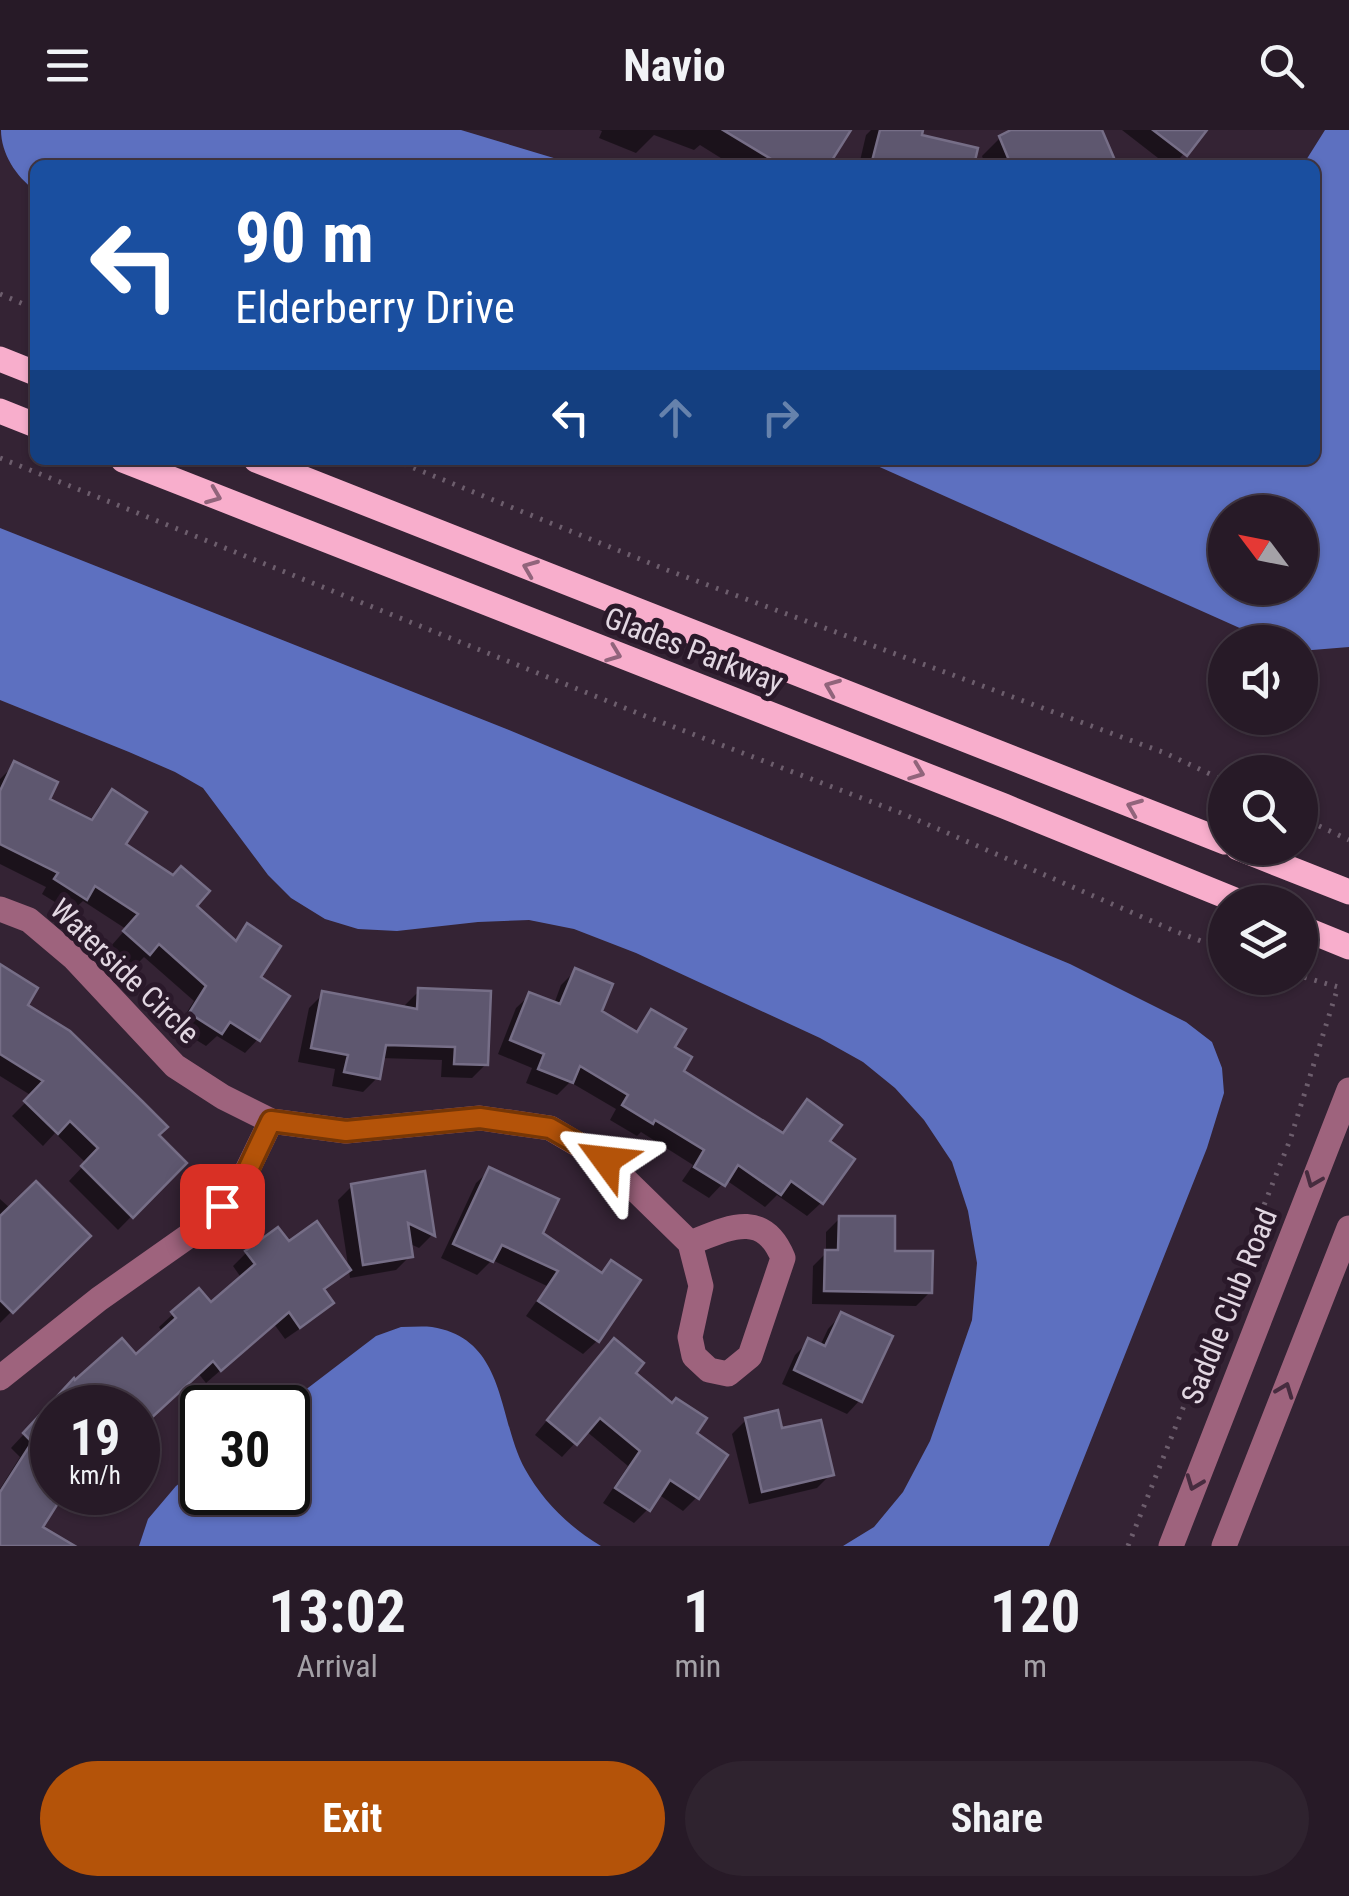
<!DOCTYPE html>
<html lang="en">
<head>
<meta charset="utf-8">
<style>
	:root { --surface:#271a27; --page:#2f232f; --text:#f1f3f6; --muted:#a4a1a7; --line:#433844; --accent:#b45309 }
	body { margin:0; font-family:"Roboto Condensed",sans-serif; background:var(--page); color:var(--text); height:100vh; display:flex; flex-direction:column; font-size:38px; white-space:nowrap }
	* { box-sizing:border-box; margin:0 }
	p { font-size:32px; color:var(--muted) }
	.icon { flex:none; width:55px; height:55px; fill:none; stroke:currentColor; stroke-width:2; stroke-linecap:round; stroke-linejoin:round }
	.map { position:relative; height:1416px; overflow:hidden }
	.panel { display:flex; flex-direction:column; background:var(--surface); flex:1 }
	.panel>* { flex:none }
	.guide { position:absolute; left:30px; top:30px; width:1290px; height:305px; border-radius:15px; box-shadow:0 2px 8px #0004,0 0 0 2px var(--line); background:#1a4fa0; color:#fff; overflow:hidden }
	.needle { width:65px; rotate:302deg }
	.buttons { position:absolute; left:1208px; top:365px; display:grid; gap:20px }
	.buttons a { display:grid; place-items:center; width:110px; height:110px; border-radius:50%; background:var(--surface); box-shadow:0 2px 8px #0004,0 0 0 2px var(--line); font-size:50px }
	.speed { position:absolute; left:30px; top:1255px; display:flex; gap:20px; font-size:50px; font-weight:700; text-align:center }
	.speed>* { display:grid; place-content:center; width:130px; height:130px; border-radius:50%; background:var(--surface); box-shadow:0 2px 8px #0004,0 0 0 2px var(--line); line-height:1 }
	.speed small { font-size:25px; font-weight:400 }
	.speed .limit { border:5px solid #111; border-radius:15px; background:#fff; color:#111 }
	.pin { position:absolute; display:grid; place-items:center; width:85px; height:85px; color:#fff; margin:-42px; border-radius:20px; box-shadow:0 5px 15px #0006 }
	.me { position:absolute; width:110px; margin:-55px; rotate:300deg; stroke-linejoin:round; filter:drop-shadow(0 0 8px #0008) }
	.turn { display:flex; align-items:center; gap:35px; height:210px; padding:0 40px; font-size:45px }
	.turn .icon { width:130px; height:130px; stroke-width:2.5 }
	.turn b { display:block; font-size:70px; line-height:85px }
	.lanes { display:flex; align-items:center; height:95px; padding:0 40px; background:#0003; justify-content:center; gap:50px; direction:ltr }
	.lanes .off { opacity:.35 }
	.eta { display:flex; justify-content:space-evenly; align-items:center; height:170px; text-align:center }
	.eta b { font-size:60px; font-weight:700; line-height:70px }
	.button { display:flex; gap:20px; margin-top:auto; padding:20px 40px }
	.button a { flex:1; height:115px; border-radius:60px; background:var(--accent); color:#fff; font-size:40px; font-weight:700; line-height:115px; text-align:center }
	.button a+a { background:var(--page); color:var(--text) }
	header { display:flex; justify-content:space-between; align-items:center; height:130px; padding:0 40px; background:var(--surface); font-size:45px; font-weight:700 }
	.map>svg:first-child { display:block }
</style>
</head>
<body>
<header><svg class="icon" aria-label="menu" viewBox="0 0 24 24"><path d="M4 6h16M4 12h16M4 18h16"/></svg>Navio<svg class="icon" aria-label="search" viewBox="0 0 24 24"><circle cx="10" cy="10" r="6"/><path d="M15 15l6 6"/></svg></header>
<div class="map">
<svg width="1349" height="1416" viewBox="0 0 1349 1416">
	<rect width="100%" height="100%" fill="#342334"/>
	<!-- water -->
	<g fill="#5d70c0" fill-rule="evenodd">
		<path d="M 1,0 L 461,0 L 577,35 L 35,35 L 35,60 C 16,47 1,23 1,0 Z"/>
		<path d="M 1325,0 L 1349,0 L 1349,517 L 1300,521 L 1300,512 L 1271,512 L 864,330 L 1315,330 L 1315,35 L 1303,35 ZM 1225,382 L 1300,382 L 1300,458 L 1225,458 Z"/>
		<path d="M 0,398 L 509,600 L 1070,834 L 1186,892 L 1212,912 L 1222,938 L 1224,963 L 1207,1018 L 1049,1416 L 843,1416 L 874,1397 L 903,1362 L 930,1311 L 972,1190 L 977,1133 L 968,1081 L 952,1032 L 924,990 L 895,958 L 863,932 L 820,908 L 636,823 L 574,799 L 529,790 L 478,792 L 397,801 L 358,799 L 325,789 L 291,768 L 268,745 L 203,658 L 175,642 L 129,622 L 0,570 Z"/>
		<path d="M 401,1197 C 411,1197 422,1196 432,1197 C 507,1209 497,1288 525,1339 C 542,1370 570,1398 601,1416 L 139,1416 L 148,1389 L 176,1356 L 202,1337 L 202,1362 L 288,1362 L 288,1278 L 283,1277 L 376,1206 Z"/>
	</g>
	<!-- shadow -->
	<g fill="#0007">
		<path d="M 599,0 L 848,0 L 827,35 L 732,35 L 700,15 L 694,20 L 654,5 L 636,23 L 599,8 L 602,1 Z"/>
		<path d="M 871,0 L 920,0 L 919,6 L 971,35 L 859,35 L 866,5 Z"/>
		<path d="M 1018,0 L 1099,0 L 1114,35 L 985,35 L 982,26 L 1000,8 Z"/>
		<path d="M 1122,0 L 1204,0 L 1174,35 L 1167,35 Z"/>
		<path d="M 15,634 L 46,671 L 89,692 L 99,676 L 113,663 L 122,715 L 233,811 L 247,797 L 257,848 L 258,909 L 245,923 L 217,906 L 206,916 L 177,898 L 194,871 L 144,827 L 134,837 L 111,816 L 126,799 L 83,771 L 71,782 L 42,764 L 46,757 L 0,734 L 0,649 Z"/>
		<path d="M 575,841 L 599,882 L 634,903 L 652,882 L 680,942 L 780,1004 L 807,972 L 827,1011 L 852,1029 L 821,1073 L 807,1086 L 777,1065 L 765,1077 L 726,1050 L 709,1068 L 682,1051 L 693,1035 L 641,1002 L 637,1006 L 610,990 L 616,979 L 570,952 L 557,965 L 526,953 L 532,938 L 498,924 L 516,878 L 530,865 L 554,874 L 561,855 Z"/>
		<path d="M 0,847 L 25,875 L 184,1033 L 118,1100 L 69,1051 L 86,1033 L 55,1003 L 43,1016 L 12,986 L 32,966 L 0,946 Z"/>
		<path d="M 419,861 L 486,934 L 472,948 L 441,947 L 442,930 L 381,928 L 377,948 L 363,962 L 332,956 L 335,939 L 298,932 L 309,878 L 323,864 L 405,879 L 405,875 Z"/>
		<path d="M 490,1040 L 540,1104 L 599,1144 L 611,1133 L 597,1211 L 583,1224 L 526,1186 L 547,1156 L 492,1130 L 477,1145 L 441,1128 L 476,1053 Z"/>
		<path d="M 423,1044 L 432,1105 L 419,1118 L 408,1113 L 410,1126 L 396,1140 L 350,1148 L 338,1070 L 352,1056 Z"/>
		<path d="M 0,1069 L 11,1079 L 87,1106 L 0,1193 Z"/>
		<path d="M 840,1088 L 892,1123 L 930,1162 L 916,1176 L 812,1174 L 813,1136 L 826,1123 L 826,1102 Z"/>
		<path d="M 288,1115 L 348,1139 L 323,1161 L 331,1173 L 317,1187 L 285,1209 L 274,1194 L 206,1253 L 198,1243 L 138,1299 L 138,1278 L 52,1278 L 52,1362 L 77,1362 L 68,1372 L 61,1364 L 40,1397 L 70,1416 L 0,1416 L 0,1359 L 20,1327 L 11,1318 L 60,1265 L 136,1228 L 163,1203 L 159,1197 L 198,1161 L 211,1176 L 242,1149 L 233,1136 L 247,1122 Z"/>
		<path d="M 841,1185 L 860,1270 L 847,1284 L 782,1254 L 795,1225 L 809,1211 L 820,1216 L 828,1199 Z"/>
		<path d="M 601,1225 L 632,1243 L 693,1304 L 697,1367 L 683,1381 L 658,1364 L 648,1379 L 634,1393 L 603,1373 L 628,1336 L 586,1301 L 562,1327 L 535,1305 Z"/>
		<path d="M 746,1290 L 780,1301 L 831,1344 L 817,1358 L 749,1374 L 732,1304 Z"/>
	</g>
	<!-- building -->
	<g fill="#5e576f" stroke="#766e87" stroke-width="2.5">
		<path d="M 723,0 L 851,0 L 829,35 L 781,35 Z"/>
		<path d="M 880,0 L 923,0 L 922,5 L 978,18 L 974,35 L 871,35 Z"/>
		<path d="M 1011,0 L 1102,0 L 1117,35 L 1011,35 L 999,6 Z"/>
		<path d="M 1153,0 L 1207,0 L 1187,26 Z"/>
		<path d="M 14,631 L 58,652 L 50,669 L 92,690 L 112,659 L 147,682 L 126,714 L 173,745 L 181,736 L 210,761 L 197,776 L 236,811 L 247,793 L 281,816 L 261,847 L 290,866 L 260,911 L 230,892 L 222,904 L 189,883 L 206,856 L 159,814 L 150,825 L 123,801 L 138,784 L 95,756 L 87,770 L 54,749 L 58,743 L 0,714 L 0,661 Z"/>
		<path d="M 0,834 L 38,858 L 28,875 L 70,901 L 143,972 L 168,997 L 159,1005 L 187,1033 L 133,1088 L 81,1036 L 98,1018 L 70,991 L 58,1004 L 24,971 L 43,951 L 0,924 Z"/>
		<path d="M 575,838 L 613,854 L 602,881 L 637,902 L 651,879 L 686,899 L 675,917 L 692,927 L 684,941 L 783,1003 L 807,969 L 842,995 L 830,1011 L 855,1029 L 823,1074 L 791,1051 L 781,1065 L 738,1035 L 725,1056 L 694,1037 L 704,1020 L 655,990 L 653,994 L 622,975 L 628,965 L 580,936 L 573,953 L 538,939 L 544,924 L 510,910 L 529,862 L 560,874 Z"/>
		<path d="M 418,858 L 491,861 L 488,935 L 454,934 L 455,917 L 386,915 L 380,949 L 344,942 L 348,925 L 311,918 L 322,861 L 417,879 Z"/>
		<path d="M 489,1037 L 559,1069 L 543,1103 L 602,1143 L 611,1130 L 641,1150 L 599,1212 L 538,1171 L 558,1141 L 502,1115 L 493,1132 L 453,1114 Z"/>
		<path d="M 425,1041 L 435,1106 L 408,1093 L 413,1127 L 363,1135 L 351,1054 Z"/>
		<path d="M 36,1051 L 91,1106 L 13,1183 L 0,1170 L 0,1086 Z"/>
		<path d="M 839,1086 L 895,1086 L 895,1121 L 933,1121 L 932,1163 L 824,1161 L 825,1120 L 838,1120 Z"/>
		<path d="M 317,1091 L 351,1140 L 324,1159 L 334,1173 L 300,1198 L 289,1182 L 221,1241 L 213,1231 L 147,1292 L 138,1282 L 138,1278 L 52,1278 L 52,1370 L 60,1370 L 43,1397 L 75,1416 L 0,1416 L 0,1362 L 32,1312 L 23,1303 L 74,1248 L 75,1250 L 122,1208 L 136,1224 L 176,1188 L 171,1182 L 199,1158 L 211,1172 L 255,1134 L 245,1121 L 278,1097 L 289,1111 Z"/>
		<path d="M 841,1182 L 893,1206 L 862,1272 L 794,1240 L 808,1208 L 825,1216 Z"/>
		<path d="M 614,1208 L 644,1233 L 636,1243 L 672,1273 L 676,1268 L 707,1288 L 697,1303 L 728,1325 L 699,1369 L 670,1350 L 650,1381 L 615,1358 L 640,1321 L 600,1288 L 577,1315 L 547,1290 Z"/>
		<path d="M 778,1280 L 782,1298 L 821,1290 L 834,1345 L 762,1362 L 745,1288 Z"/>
	</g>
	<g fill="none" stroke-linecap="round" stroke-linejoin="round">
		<!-- path -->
		<g stroke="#6d5e6d" stroke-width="5" stroke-dasharray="2.5 8" stroke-linecap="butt">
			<path d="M 0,164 L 35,179"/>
			<path d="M 0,328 L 645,586 L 901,683 L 1177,802 L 1225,820"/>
			<path d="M 394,330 L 667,440 L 1165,623 L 1225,651"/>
			<path d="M 1300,687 L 1349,710"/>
			<path d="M 1128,1416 L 1290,1010 L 1338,857 L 1300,846"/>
		</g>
		<!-- minor -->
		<g stroke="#9e637d" stroke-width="25">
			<path d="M 0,779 L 29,790 L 74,828 L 175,936 L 223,967 L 271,991 L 346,1001 L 480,988 L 550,998 L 606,1031 L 690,1113 L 701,1156 L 690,1207 L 694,1226 L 709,1240 L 728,1244 L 750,1226 L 783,1128 C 763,1079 728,1098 690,1113"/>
			<path d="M 0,1248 L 99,1169 L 197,1100 L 222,1076 L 243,1049 L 271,991"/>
			<path d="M 1171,1416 L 1349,960"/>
			<path d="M 1224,1416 L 1349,1098"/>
		</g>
		<!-- major -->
		<g stroke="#f8aecc" stroke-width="25">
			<path d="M 0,229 L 35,243"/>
			<path d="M 0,281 L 35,295"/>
			<path d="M 123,330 L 1004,676 L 1240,772"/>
			<path d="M 256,330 L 1225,712"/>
			<path d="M 1238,718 L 1349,762"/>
			<path d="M 1300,797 L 1349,817"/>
		</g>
	</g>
	<!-- one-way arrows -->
	<defs><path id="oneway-chevron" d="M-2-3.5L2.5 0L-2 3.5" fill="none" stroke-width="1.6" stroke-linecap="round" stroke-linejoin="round" transform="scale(2.5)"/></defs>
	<g stroke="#91647b">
		<use href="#oneway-chevron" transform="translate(214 366) rotate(22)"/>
		<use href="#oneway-chevron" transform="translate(530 438) rotate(-158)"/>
		<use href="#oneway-chevron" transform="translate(614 524) rotate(21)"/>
		<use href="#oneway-chevron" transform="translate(832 557) rotate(-158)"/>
		<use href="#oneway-chevron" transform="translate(917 642) rotate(21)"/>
		<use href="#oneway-chevron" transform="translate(1134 677) rotate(-158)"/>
	</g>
	<g stroke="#472c3f">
		<use href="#oneway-chevron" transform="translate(1313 1050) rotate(112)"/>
		<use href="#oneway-chevron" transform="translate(1285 1260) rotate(-69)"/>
		<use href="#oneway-chevron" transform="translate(1194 1353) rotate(111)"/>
	</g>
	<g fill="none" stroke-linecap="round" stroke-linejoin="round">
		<!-- route casing -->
		<g stroke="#753606" stroke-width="25">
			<path id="route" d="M 222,1076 L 243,1050 L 271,991 L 346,1001 L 480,988 L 550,998 L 606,1030"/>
		</g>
		<!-- route -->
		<use href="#route" stroke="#b45309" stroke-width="18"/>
	</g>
	<g text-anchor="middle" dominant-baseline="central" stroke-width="10" stroke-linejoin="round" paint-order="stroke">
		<!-- street labels -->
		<g font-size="30" fill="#e2d7e2" stroke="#2a192a">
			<text transform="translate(694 520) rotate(21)">Glades Parkway</text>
			<text transform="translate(125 841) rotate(44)">Waterside Circle</text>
			<text transform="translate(1229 1176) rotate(-68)">Saddle Club Road</text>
		</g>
	</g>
</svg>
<div class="buttons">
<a><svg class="needle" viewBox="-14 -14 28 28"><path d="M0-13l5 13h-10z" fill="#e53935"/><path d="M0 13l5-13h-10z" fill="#a4a1a7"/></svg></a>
<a><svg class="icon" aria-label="sound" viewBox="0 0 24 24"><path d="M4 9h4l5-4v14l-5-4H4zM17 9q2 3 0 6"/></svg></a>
<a><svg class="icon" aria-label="search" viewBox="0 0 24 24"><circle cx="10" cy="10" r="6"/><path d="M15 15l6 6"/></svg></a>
<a><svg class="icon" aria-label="layers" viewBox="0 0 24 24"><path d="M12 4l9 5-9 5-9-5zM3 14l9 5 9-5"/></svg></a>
</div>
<div class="speed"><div>19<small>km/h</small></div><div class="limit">30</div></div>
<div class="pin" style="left:222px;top:1076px;background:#d93025"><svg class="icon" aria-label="arrive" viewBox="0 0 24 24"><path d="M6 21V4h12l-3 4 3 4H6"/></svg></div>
<svg class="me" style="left:606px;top:1030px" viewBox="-20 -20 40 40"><path d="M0-17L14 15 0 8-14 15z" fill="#b45309" stroke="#fff" stroke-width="4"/></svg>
<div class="guide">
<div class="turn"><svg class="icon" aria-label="left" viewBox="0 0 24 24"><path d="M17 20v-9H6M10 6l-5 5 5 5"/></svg><div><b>90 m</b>Elderberry Drive</div></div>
<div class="lanes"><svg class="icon" aria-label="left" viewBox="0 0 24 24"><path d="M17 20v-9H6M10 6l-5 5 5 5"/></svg><svg class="icon off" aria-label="ahead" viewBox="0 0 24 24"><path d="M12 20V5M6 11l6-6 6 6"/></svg><svg class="icon off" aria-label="right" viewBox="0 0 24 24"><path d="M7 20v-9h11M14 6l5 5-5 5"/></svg></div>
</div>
</div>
<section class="panel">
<div class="eta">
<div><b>13:02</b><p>Arrival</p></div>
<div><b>1</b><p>min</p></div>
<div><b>120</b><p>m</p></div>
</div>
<div class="button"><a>Exit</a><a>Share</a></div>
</section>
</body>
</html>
